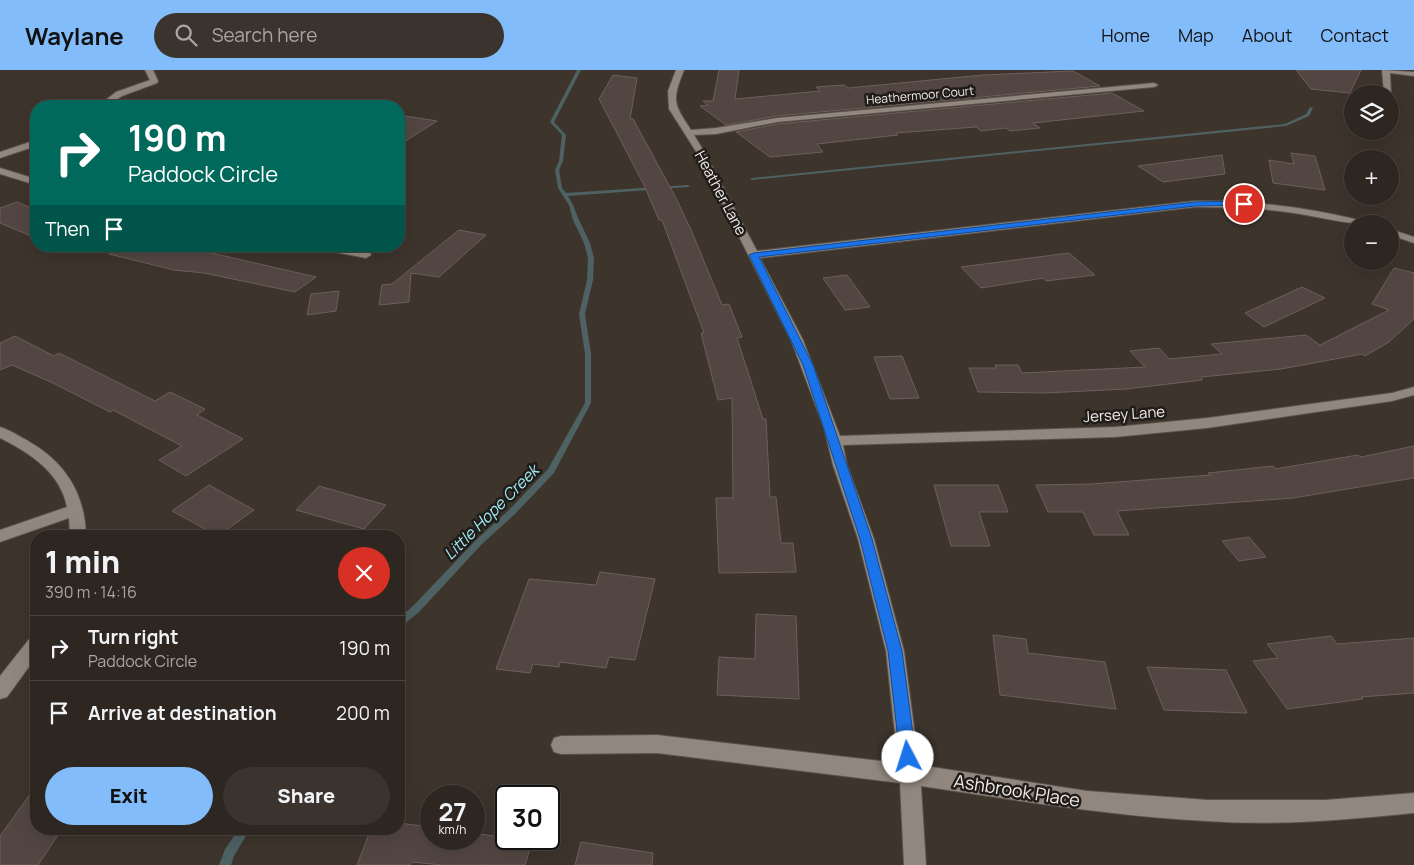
<!DOCTYPE html>
<html lang="en">
<head>
<meta charset="utf-8">
<style>
	:root { --surface:#2e2721; --page:#3a332e; --text:#f1f3f6; --muted:#a7a5a5; --line:#49443f; --accent:#83bcfb }
	body { margin:0; font-family:Manrope,sans-serif; background:var(--page); color:var(--text); height:100vh; display:flex; flex-direction:column; font-size:19px; white-space:nowrap }
	* { box-sizing:border-box; margin:0 }
	p { font-size:16px; color:var(--muted) }
	.icon { flex:none; width:28px; height:28px; fill:none; stroke:currentColor; stroke-width:2; stroke-linecap:round; stroke-linejoin:round }
	.map { position:relative; flex:1; overflow:hidden }
	.sheet { position:absolute; left:30px; top:460px; width:375px; height:305px; display:flex; flex-direction:column; background:var(--surface); border-radius:20px; box-shadow:0 5px 20px #0002,0 0 0 1px var(--line) }
	.sheet>* { flex:none }
	.top-card { position:absolute; left:30px; top:30px; width:375px; height:152px; border-radius:20px; box-shadow:0 5px 20px #0002,0 0 0 1px var(--line); background:#00695c; color:#fff; overflow:hidden }
	.controls { position:absolute; left:1344px; top:15px; display:grid; gap:10px }
	.controls a { display:grid; place-items:center; width:55px; height:55px; border-radius:50%; background:var(--surface); box-shadow:0 5px 20px #0002,0 0 0 1px var(--line); font-size:25px }
	.speed { position:absolute; left:420px; top:715px; display:flex; gap:10px; font-size:25px; font-weight:700; text-align:center }
	.speed>* { display:grid; place-content:center; width:65px; height:65px; border-radius:50%; background:var(--surface); box-shadow:0 5px 20px #0002,0 0 0 1px var(--line); line-height:1 }
	.speed small { font-size:12px; font-weight:400 }
	.speed .limit { border:2px solid #111; border-radius:8px; background:#fff; color:#111 }
	.pin { position:absolute; display:grid; place-items:center; width:42px; height:42px; color:#fff; margin:-21px; border:2px solid #fff; border-radius:50%; box-shadow:0 1px 5px #0007 }
	.me { position:absolute; width:55px; margin:-28px; rotate:355deg; stroke-linejoin:round; filter:drop-shadow(0 0 4px #0008) }
	.turn { display:flex; align-items:center; gap:18px; height:105px; padding:0 15px; font-size:22px }
	.turn .icon { width:65px; height:65px; stroke-width:2.5 }
	.turn b { display:block; font-size:35px; line-height:42px }
	.then { display:flex; align-items:center; height:48px; padding:0 15px; background:#0003; gap:10px; font-size:19px }
	.round { display:grid; place-items:center; flex:none; width:52px; height:52px; border-radius:26px; background:var(--page) }
	.summary { display:flex; align-items:center; justify-content:space-between; height:85px; padding:0 15px }
	h1 { font-size:30px; font-weight:800; line-height:38px }
	.primary-button { display:flex; gap:10px; margin-top:auto; padding:10px 15px }
	.primary-button a { flex:1; height:58px; border-radius:30px; background:var(--accent); color:#111; font-size:20px; font-weight:800; line-height:58px; text-align:center }
	.primary-button a+a { background:var(--page); color:var(--text) }
	ul { padding:0; list-style:none }
	li { display:flex; align-items:center; gap:15px; height:65px; padding:0 15px; border-top:1px solid var(--line) }
	li div { flex:1 }
	li b { display:block; font-size:19px }
	li em { font-style:normal }
	header { display:flex; align-items:center; gap:30px; box-sizing:border-box; height:70px; padding:0 25px; background:var(--accent); color:#111 }
	header strong { font-size:24px }
	nav { display:flex; gap:28px; margin-inline-start:auto; font-size:18px }
	.search { width:350px; height:45px; background:var(--page); display:flex; align-items:center; gap:12px; box-sizing:border-box; padding:0 18px; border-radius:28px; color:var(--muted); font-size:19px }
	.map>svg:first-child { display:block }
</style>
</head>
<body>
<header>
<strong>Waylane</strong>
<div class="search"><svg class="icon" aria-label="search" viewBox="0 0 24 24"><circle cx="10" cy="10" r="6"/><path d="M15 15l6 6"/></svg>Search here</div>
<nav><a>Home</a><a>Map</a><a>About</a><a>Contact</a></nav>
</header>
<div class="map">
<svg width="1414" height="795" viewBox="0 0 1414 795">
	<rect width="100%" height="100%" fill="#3d342c"/>
	<g fill="none" stroke-linecap="round" stroke-linejoin="round">
		<!-- stream -->
		<g fill="#4e6263" fill-rule="evenodd">
			<path d="M 577,0 L 581,0 L 554,52 L 566,65 L 563,91 L 559,100 L 562,118 L 566,123 L 688,115 L 690,116 L 688,117 L 568,126 L 573,135 L 579,150 L 590,173 L 594,188 L 593,210 L 585,244 L 591,284 L 591,333 L 554,403 L 515,444 L 482,474 L 419,542 L 402,556 L 399,557 L 399,548 L 413,536 L 476,470 L 509,440 L 548,399 L 585,333 L 585,284 L 579,244 L 587,210 L 588,188 L 584,173 L 573,150 L 569,135 L 558,118 L 555,100 L 559,91 L 562,65 L 550,52 Z"/>
			<path d="M 1310,37 L 1313,38 L 1309,46 L 1286,56 L 752,110 L 750,109 L 752,108 L 1285,54 L 1306,44 Z"/>
			<path d="M 239,759 L 250,759 L 234,786 L 231,795 L 219,795 L 225,779 Z"/>
		</g>
	</g>
	<!-- building -->
	<g fill="#534642" stroke="#6d5f5b">
		<path d="M 719,0 L 739,0 L 735,29 L 820,21 L 816,17 L 844,15 L 848,18 L 983,5 L 1073,1 L 1100,16 L 777,46 L 726,55 L 700,36 L 708,35 L 703,31 L 713,31 Z"/>
		<path d="M 1296,0 L 1361,0 L 1350,23 L 1311,19 Z"/>
		<path d="M 613,5 L 637,8 L 630,49 L 633,49 L 676,128 L 692,162 L 722,235 L 729,234 L 742,267 L 737,268 L 763,349 L 766,349 L 770,427 L 776,427 L 781,473 L 793,473 L 796,502 L 719,503 L 716,428 L 733,428 L 732,328 L 718,330 L 701,263 L 704,263 L 662,150 L 659,150 L 644,115 L 599,29 Z"/>
		<path d="M 1112,23 L 1144,41 L 1033,53 L 1040,58 L 1010,61 L 1006,58 L 981,61 L 976,57 L 896,63 L 898,65 L 817,74 L 823,82 L 770,87 L 736,62 L 777,54 Z"/>
		<path d="M 399,45 L 437,51 L 399,75 Z"/>
		<path d="M 1291,83 L 1315,86 L 1325,120 L 1273,113 L 1269,90 L 1294,94 Z"/>
		<path d="M 1222,85 L 1225,104 L 1163,112 L 1138,96 Z"/>
		<path d="M 17,132 L 36,140 L 36,168 L 0,153 L 0,138 Z"/>
		<path d="M 459,160 L 486,165 L 439,207 L 411,203 L 409,232 L 379,235 L 382,215 L 392,214 Z"/>
		<path d="M 110,176 L 181,176 L 316,207 L 295,222 L 204,203 L 174,200 L 109,184 Z"/>
		<path d="M 1069,183 L 1095,205 L 1046,211 L 1044,208 L 981,218 L 961,197 Z"/>
		<path d="M 1394,198 L 1414,203 L 1414,249 L 1389,272 L 1365,286 L 1362,284 L 1281,299 L 1202,307 L 1202,310 L 1126,319 L 1045,323 L 978,322 L 969,298 L 996,298 L 995,295 L 1018,295 L 1022,303 L 1145,297 L 1130,281 L 1159,278 L 1169,289 L 1222,284 L 1211,274 L 1306,265 L 1320,275 L 1389,240 L 1372,234 Z"/>
		<path d="M 847,205 L 870,237 L 845,240 L 823,208 Z"/>
		<path d="M 1302,217 L 1325,228 L 1264,257 L 1245,243 Z"/>
		<path d="M 339,221 L 336,241 L 307,245 L 311,224 Z"/>
		<path d="M 15,266 L 54,286 L 59,283 L 155,331 L 170,322 L 205,339 L 197,345 L 243,369 L 186,406 L 159,390 L 182,376 L 113,340 L 110,342 L 51,312 L 12,295 L 0,300 L 0,273 Z"/>
		<path d="M 902,286 L 919,328 L 890,329 L 874,287 Z"/>
		<path d="M 1414,376 L 1414,408 L 1293,428 L 1117,441 L 1129,465 L 1094,465 L 1083,442 L 1048,442 L 1036,415 L 1091,414 L 1211,405 L 1208,403 L 1273,396 L 1275,399 L 1358,385 L 1361,387 Z"/>
		<path d="M 209,415 L 254,440 L 218,466 L 172,441 Z"/>
		<path d="M 934,415 L 998,415 L 1008,442 L 979,442 L 990,476 L 951,476 Z"/>
		<path d="M 319,416 L 386,435 L 364,459 L 296,440 Z"/>
		<path d="M 1249,467 L 1266,487 L 1239,491 L 1222,471 Z"/>
		<path d="M 600,502 L 655,509 L 635,590 L 609,587 L 606,598 L 560,592 L 559,597 L 533,594 L 530,603 L 496,599 L 529,509 L 596,515 Z"/>
		<path d="M 756,544 L 796,546 L 799,629 L 717,625 L 719,587 L 755,589 Z"/>
		<path d="M 993,565 L 1026,569 L 1028,583 L 1105,592 L 1116,639 L 1000,625 Z"/>
		<path d="M 1331,566 L 1337,574 L 1414,568 L 1414,623 L 1361,627 L 1363,629 L 1287,639 L 1253,591 L 1278,588 L 1267,574 Z"/>
		<path d="M 1147,597 L 1226,600 L 1247,643 L 1164,640 Z"/>
		<path d="M 36,716 L 36,759 L 62,759 L 38,795 L 0,795 L 0,766 Z"/>
		<path d="M 399,753 L 431,757 L 431,769 L 474,769 L 474,763 L 532,772 L 525,795 L 442,795 L 412,792 L 410,795 L 357,795 L 371,759 L 399,759 Z"/>
		<path d="M 581,772 L 653,783 L 652,795 L 575,795 Z"/>
	</g>
	<g fill="none" stroke-linecap="round" stroke-linejoin="round">
		<!-- street casing -->
		<g stroke="#59514b" stroke-width="2">
			<g id="street">
				<path d="M 145,0 L 153,0 L 158,11 L 157,13 L 122,26 L 107,36 L 98,36 L 116,22 L 150,10 Z"/>
				<path d="M 676,0 L 684,0 C 672,31 673,33 691,60 L 716,58 L 777,48 L 1154,13 L 1158,15 L 1154,17 L 777,52 L 716,64 L 694,65 L 705,83 L 757,181 L 1195,131 C 1254,130 1311,138 1368,152 L 1369,154 C 1346,154 1324,148 1300,144 C 1265,138 1230,137 1195,137 L 760,188 L 803,270 L 840,366 L 1115,357 L 1207,348 L 1392,323 L 1414,317 L 1414,325 L 1392,331 L 1207,358 L 1115,367 L 843,375 L 847,395 L 874,469 L 904,581 L 919,695 L 1087,721 L 1208,730 L 1325,730 L 1414,723 L 1414,743 C 1345,750 1276,756 1206,751 C 1110,746 1016,730 921,716 L 926,795 L 904,795 L 900,713 L 657,683 L 561,684 L 554,682 L 551,675 L 554,668 L 561,666 L 657,665 L 898,693 L 886,581 L 858,469 L 833,395 L 824,358 L 791,270 L 697,83 L 669,39 L 668,21 Z"/>
				<path d="M 1382,0 L 1414,2 L 1414,6 L 1390,3 L 1391,23 L 1384,24 Z"/>
				<path d="M 36,70 L 36,76 L 0,88 L 0,82 Z"/>
				<path d="M 0,98 L 36,109 L 36,115 L 0,104 Z"/>
				<path d="M 1390,159 L 1414,167 L 1414,173 L 1390,165 Z"/>
				<path d="M 314,176 L 337,176 L 370,183 L 371,185 L 366,188 L 319,179 Z"/>
				<path d="M 0,357 C 10,360 19,366 28,371 C 65,392 85,423 86,466 L 70,466 L 69,448 L 0,472 L 0,460 L 67,437 C 60,402 30,383 0,368 Z"/>
				<path d="M 36,565 L 36,587 L 7,627 L 0,629 L 0,606 L 30,568 Z"/>
			</g>
		</g>
		<!-- street -->
		<use href="#street" fill="#91877e" fill-rule="evenodd"/>
	</g>
	<!-- route -->
	<path fill="#1a73e8" stroke="#114b97" d="M 1244,131 L 1247,132 L 1247,135 L 1195,136 L 759,187 L 813,295 L 872,469 L 902,581 L 916,687 L 913,692 L 908,694 L 902,692 L 900,687 L 888,581 L 860,469 L 803,295 L 749,185 L 754,183 L 1195,132 Z"/>
	<g text-anchor="middle" dominant-baseline="central" stroke-width="5" stroke-linejoin="round" paint-order="stroke">
		<!-- far-street labels -->
		<g font-size="12" fill="#f2ece7" stroke="#201c19">
			<text transform="translate(920 25) rotate(-5)">Heathermoor Court</text>
		</g>
		<!-- street labels -->
		<g font-size="15" fill="#f2ece7" stroke="#201c19">
			<text transform="translate(721 123) rotate(62)">Heather Lane</text>
			<text transform="translate(1124 344) rotate(-4)">Jersey Lane</text>
		</g>
		<!-- water labels -->
		<g font-size="16" font-style="italic" fill="#a0edf4" stroke="#201c19">
			<text transform="translate(491 442) rotate(-45)">Little Hope Creek</text>
		</g>
		<!-- near-street labels -->
		<g font-size="18" fill="#f2ece7" stroke="#201c19">
			<text transform="translate(1017 720) rotate(9)">Ashbrook Place</text>
		</g>
	</g>
</svg>
<div class="controls">
<a><svg class="icon" aria-label="layers" viewBox="0 0 24 24"><path d="M12 4l9 5-9 5-9-5zM3 14l9 5 9-5"/></svg></a>
<a>+</a>
<a>−</a>
</div>
<div class="speed"><div>27<small>km/h</small></div><div class="limit">30</div></div>
<div class="pin" style="left:1244px;top:134px;background:#d93025"><svg class="icon" aria-label="arrive" viewBox="0 0 24 24"><path d="M6 21V4h12l-3 4 3 4H6"/></svg></div>
<svg class="me" style="left:908px;top:687px" viewBox="-20 -20 40 40"><circle r="19" fill="#fff"/><path d="M0-13L10 11 0 6-10 11z" fill="#1a73e8"/></svg>
<div class="top-card">
<div class="turn"><svg class="icon" aria-label="right" viewBox="0 0 24 24"><path d="M7 20v-9h11M14 6l5 5-5 5"/></svg><div><b>190 m</b>Paddock Circle</div></div>
<div class="then">Then<svg class="icon" aria-label="arrive" viewBox="0 0 24 24"><path d="M6 21V4h12l-3 4 3 4H6"/></svg></div>
</div>
<section class="sheet">
<div class="summary"><div><h1>1 min</h1><p>390 m · 14:16</p></div><a class="round" style="background:#d93025;color:#fff"><svg class="icon" aria-label="close" viewBox="0 0 24 24"><path d="M6 6l12 12M18 6L6 18"/></svg></a></div>
<ul>
<li><svg class="icon" aria-label="right" viewBox="0 0 24 24"><path d="M7 20v-9h11M14 6l5 5-5 5"/></svg><div><b>Turn right</b><p>Paddock Circle</p></div><em>190 m</em></li>
<li><svg class="icon" aria-label="arrive" viewBox="0 0 24 24"><path d="M6 21V4h12l-3 4 3 4H6"/></svg><div><b>Arrive at destination</b></div><em>200 m</em></li>
</ul>
<div class="primary-button"><a>Exit</a><a>Share</a></div>
</section>
</div>
</body>
</html>
